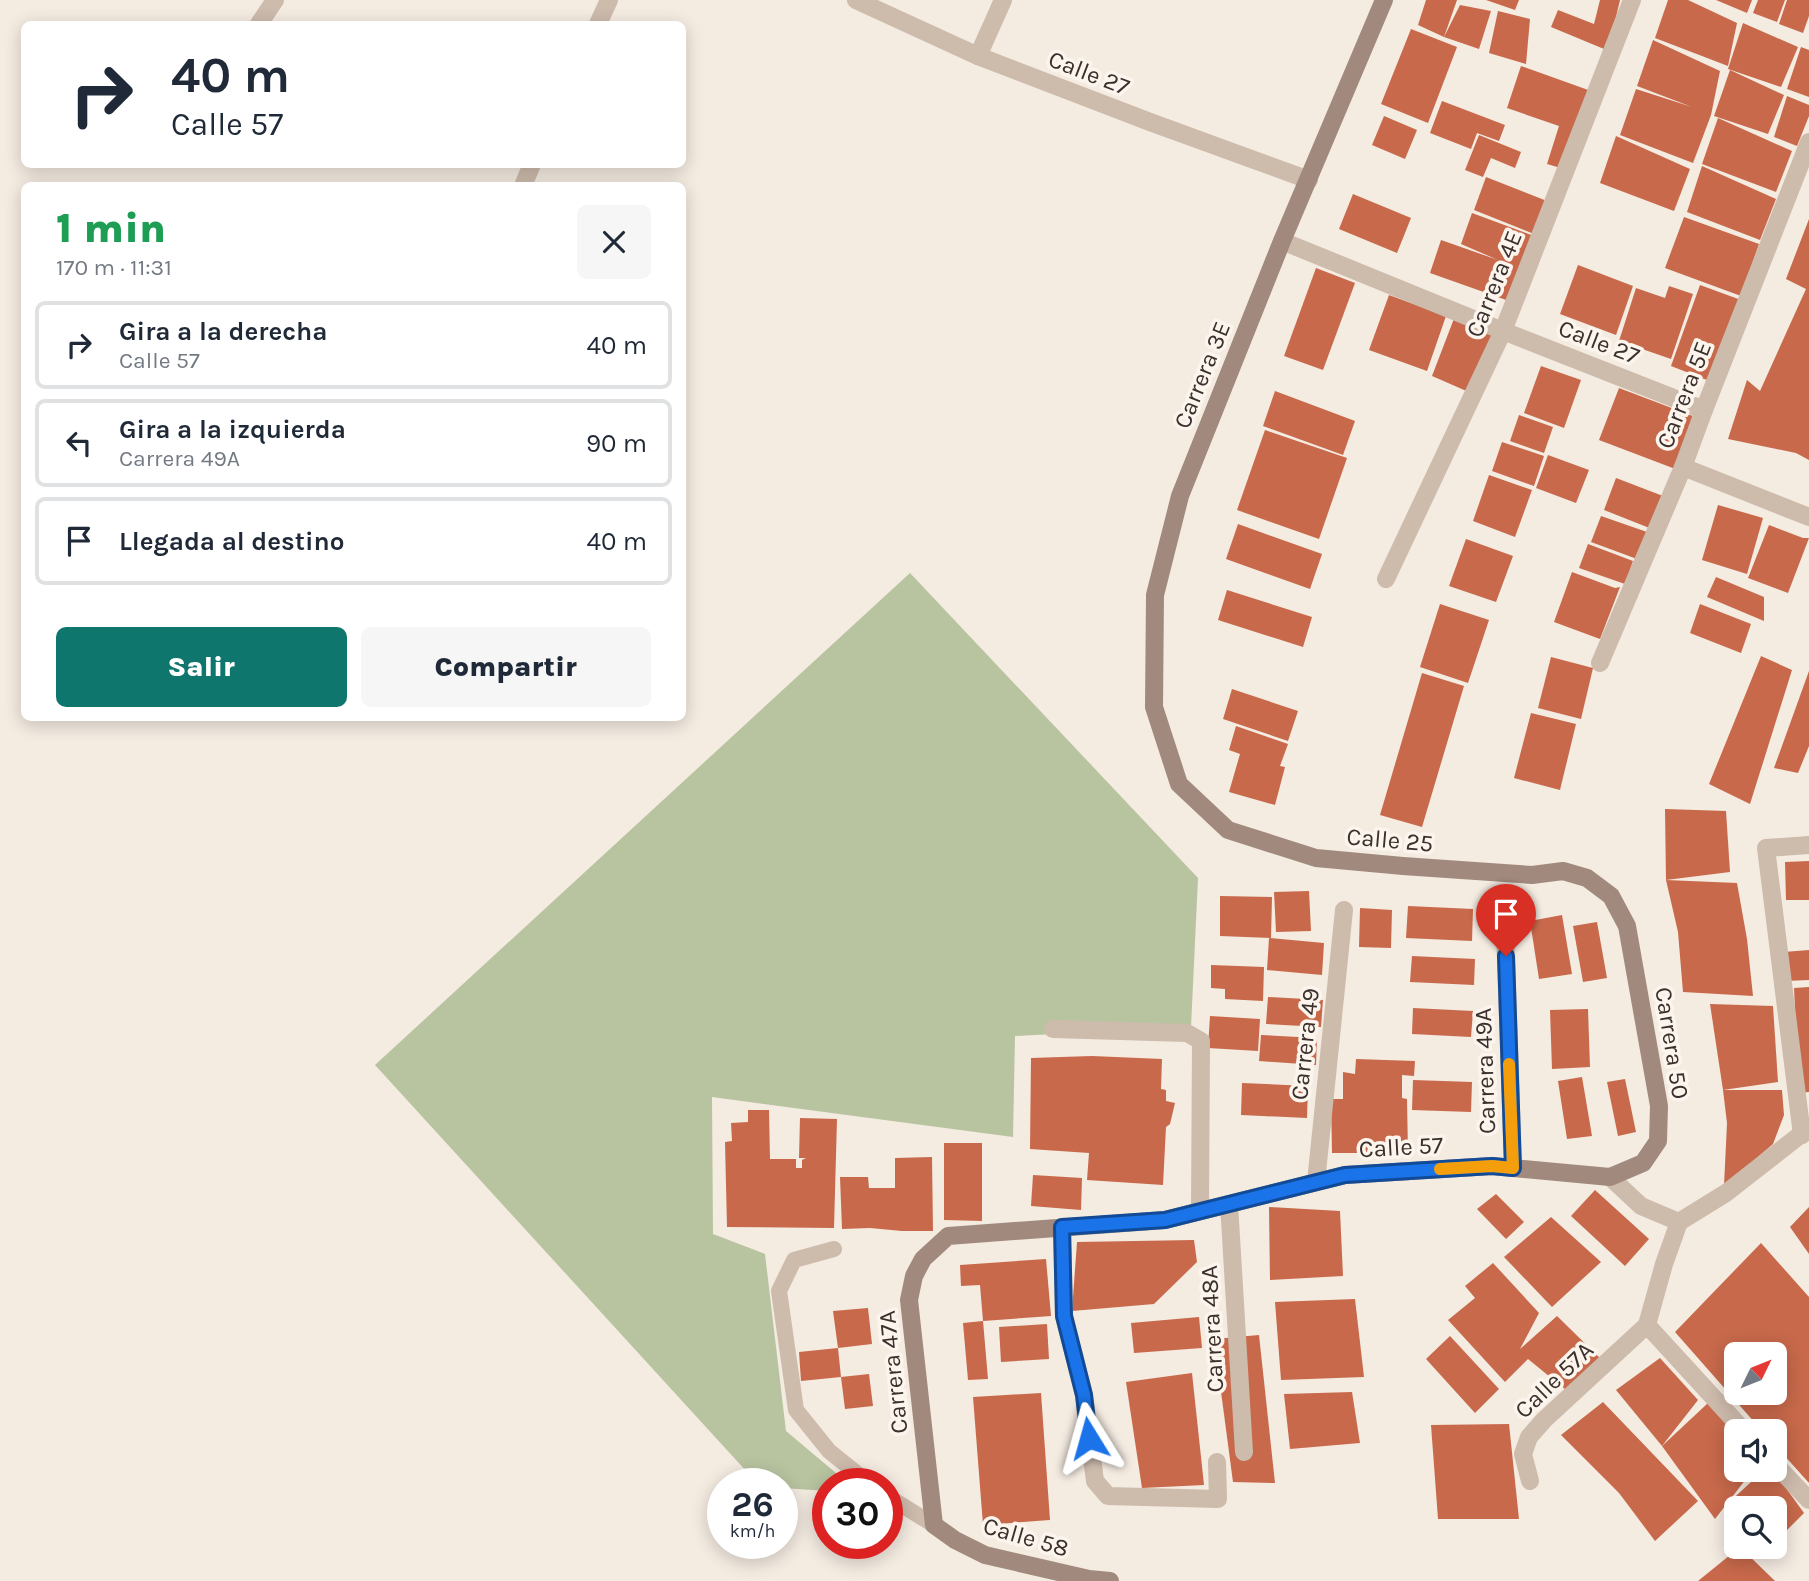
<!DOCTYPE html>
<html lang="es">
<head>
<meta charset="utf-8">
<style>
	:root { --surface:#fff; --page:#f6f6f7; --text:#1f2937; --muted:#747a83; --line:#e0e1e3; --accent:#0f766e }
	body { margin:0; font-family:Karla,sans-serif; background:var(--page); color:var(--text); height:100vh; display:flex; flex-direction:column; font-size:26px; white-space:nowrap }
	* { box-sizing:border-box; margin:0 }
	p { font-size:23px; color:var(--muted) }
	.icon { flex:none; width:38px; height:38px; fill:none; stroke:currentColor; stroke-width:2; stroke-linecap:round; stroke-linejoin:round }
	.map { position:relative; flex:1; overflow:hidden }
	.drawer { position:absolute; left:21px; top:182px; width:665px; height:539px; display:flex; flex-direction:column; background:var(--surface); border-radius:10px; box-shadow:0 4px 18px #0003 }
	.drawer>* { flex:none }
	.top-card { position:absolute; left:21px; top:21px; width:665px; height:147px; border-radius:10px; box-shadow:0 4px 18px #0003; background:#fff; color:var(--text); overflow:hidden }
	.needle { width:46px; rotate:47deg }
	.controls { position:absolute; left:1724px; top:1342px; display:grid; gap:14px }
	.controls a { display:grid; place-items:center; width:63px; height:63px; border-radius:10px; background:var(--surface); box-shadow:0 4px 18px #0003; font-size:35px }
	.speed { position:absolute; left:707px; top:1468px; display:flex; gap:14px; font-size:35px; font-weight:700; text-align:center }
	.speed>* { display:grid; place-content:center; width:91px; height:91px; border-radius:50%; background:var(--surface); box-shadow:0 4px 18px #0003; line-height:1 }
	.speed small { font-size:18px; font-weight:400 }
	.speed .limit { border:10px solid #d22; background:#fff; color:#111 }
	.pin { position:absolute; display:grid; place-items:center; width:60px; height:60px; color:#fff; margin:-72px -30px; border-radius:50% 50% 50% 0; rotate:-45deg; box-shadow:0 0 7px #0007 }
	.pin .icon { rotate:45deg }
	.me { position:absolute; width:77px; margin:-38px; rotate:352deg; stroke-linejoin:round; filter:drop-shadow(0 0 5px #0008) }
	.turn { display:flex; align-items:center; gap:24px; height:147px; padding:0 35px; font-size:32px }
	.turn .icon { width:91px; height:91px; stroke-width:2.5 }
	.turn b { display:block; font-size:49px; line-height:60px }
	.round { display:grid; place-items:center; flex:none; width:74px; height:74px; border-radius:10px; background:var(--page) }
	.overview { display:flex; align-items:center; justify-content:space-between; height:119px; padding:0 35px }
	h1 { font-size:42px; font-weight:800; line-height:52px; color:#1e9e55 }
	.button { display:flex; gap:14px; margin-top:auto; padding:14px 35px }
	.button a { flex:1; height:80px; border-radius:10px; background:var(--accent); color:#fff; font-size:28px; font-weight:800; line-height:80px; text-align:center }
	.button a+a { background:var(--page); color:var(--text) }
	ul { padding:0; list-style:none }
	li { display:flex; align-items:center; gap:21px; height:88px; margin:0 14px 10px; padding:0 21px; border:4px solid var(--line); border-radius:10px }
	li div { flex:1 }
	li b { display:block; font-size:26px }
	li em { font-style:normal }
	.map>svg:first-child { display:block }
</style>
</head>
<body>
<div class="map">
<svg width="1809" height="1581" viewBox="0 0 1809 1581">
	<rect width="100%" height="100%" fill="#f4ebe1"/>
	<!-- green -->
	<path fill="#b8c4a0" d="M 910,573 L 1198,878 L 1191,1027 L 1015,1036 L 1013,1137 L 712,1097 L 713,1234 L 765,1254 L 786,1431 L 849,1484 L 828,1484 L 828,1491 L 782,1488 L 782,1484 L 758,1484 L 375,1065 Z"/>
	<!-- building -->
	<g fill="#c8694b" fill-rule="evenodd">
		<path d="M 1426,0 L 1457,0 L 1444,37 L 1418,25 Z"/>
		<path d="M 1486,0 L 1519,0 L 1515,10 Z"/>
		<path d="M 1600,0 L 1620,0 L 1616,17 L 1604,49 L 1551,27 L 1558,10 L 1594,24 Z"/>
		<path d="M 1668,0 L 1688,0 L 1737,23 L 1728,66 L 1655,38 Z"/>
		<path d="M 1716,0 L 1752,0 L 1747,13 Z"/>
		<path d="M 1758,0 L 1785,0 L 1777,22 L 1753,13 Z"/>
		<path d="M 1787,0 L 1809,0 L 1809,16 L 1803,33 L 1779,24 Z"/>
		<path d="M 1460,5 L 1491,11 L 1479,49 L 1444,37 Z"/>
		<path d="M 1498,11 L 1530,19 L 1526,64 L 1489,53 Z"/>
		<path d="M 1743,23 L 1798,47 L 1781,87 L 1728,69 Z"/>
		<path d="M 1411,29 L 1457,47 L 1428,123 L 1381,104 Z"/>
		<path d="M 1653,40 L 1720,71 L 1711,115 L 1693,163 L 1620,135 L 1636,89 L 1692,107 L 1637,86 Z"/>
		<path d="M 1801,47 L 1809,50 L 1809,97 L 1787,89 Z"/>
		<path d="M 1521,66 L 1591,91 L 1564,169 L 1547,164 L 1559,126 L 1507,108 Z"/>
		<path d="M 1730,70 L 1784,95 L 1768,134 L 1714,116 Z"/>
		<path d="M 1787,96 L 1809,105 L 1809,116 L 1797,146 L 1774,137 Z"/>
		<path d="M 1442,101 L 1505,125 L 1499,141 L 1477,133 L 1471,149 L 1430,133 Z"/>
		<path d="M 1384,116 L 1417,130 L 1405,159 L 1372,145 Z"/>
		<path d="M 1718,118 L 1792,151 L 1776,192 L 1702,164 Z"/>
		<path d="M 1479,135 L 1521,152 L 1515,168 L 1491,158 L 1483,177 L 1465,170 Z"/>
		<path d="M 1616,136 L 1690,169 L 1674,211 L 1600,183 Z"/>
		<path d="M 1702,166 L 1776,199 L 1760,240 L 1687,212 Z"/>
		<path d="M 1486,177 L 1547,201 L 1534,234 L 1474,210 Z"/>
		<path d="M 1353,194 L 1411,218 L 1397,253 L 1339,229 Z"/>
		<path d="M 1472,213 L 1534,236 L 1509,301 L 1430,273 L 1441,240 L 1498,260 L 1461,244 Z"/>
		<path d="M 1684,217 L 1759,244 L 1741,296 L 1665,268 Z"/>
		<path d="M 1809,219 L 1809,460 L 1796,453 L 1728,439 L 1747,380 L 1760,391 L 1806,289 L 1786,279 Z"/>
		<path d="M 1578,265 L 1633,286 L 1616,335 L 1560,314 Z"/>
		<path d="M 1316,268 L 1355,283 L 1323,370 L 1284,356 Z"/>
		<path d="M 1700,285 L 1741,300 L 1712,382 L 1671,366 Z"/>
		<path d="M 1669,286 L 1693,294 L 1671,359 L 1619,341 L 1636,288 L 1665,298 Z"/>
		<path d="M 1389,295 L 1446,316 L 1427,371 L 1369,350 Z"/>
		<path d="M 1455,316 L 1496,336 L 1471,393 L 1432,376 Z"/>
		<path d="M 1541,366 L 1581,380 L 1564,428 L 1524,413 Z"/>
		<path d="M 1619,388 L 1698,418 L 1678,470 L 1599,440 Z"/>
		<path d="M 1275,391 L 1355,421 L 1343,455 L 1263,426 Z"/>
		<path d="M 1519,415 L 1553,427 L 1544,453 L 1510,441 Z"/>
		<path d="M 1265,430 L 1347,458 L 1319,539 L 1237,510 Z"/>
		<path d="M 1502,442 L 1544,456 L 1534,486 L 1492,471 Z"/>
		<path d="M 1548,455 L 1589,470 L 1576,503 L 1536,488 Z"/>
		<path d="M 1489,475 L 1532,490 L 1515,537 L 1473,521 Z"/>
		<path d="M 1616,478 L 1663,496 L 1652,529 L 1604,510 Z"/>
		<path d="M 1718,505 L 1763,518 L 1747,574 L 1702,560 Z"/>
		<path d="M 1601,516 L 1647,532 L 1637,559 L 1591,542 Z"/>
		<path d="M 1238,524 L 1322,554 L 1310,589 L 1226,559 Z"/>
		<path d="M 1769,525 L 1803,538 L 1809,538 L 1788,593 L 1748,578 Z"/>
		<path d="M 1466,539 L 1513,556 L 1496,602 L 1449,586 Z"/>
		<path d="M 1588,544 L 1633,561 L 1625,584 L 1579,568 Z"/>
		<path d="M 1572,572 L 1615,588 L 1620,587 L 1600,639 L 1554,622 Z"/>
		<path d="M 1716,577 L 1764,597 L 1764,621 L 1707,597 Z"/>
		<path d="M 1227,590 L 1312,617 L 1303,647 L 1218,620 Z"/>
		<path d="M 1440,604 L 1489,620 L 1468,683 L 1420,667 Z"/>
		<path d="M 1700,604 L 1751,624 L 1741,653 L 1690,633 Z"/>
		<path d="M 1761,656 L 1792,670 L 1750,804 L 1709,784 Z"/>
		<path d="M 1551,657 L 1593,668 L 1581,719 L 1538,708 Z"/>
		<path d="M 1809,671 L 1809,746 L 1798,773 L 1774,768 Z"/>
		<path d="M 1422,673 L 1464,686 L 1422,827 L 1380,815 Z"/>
		<path d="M 1232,689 L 1298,711 L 1288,741 L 1223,719 Z"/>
		<path d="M 1531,713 L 1576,724 L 1560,790 L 1514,778 Z"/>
		<path d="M 1236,726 L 1288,744 L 1280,766 L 1285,767 L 1275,805 L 1229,792 L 1240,754 L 1229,750 Z"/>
		<path d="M 1665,809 L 1726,811 L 1730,872 L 1666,880 Z"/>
		<path d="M 1809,861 L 1809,900 L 1786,900 L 1785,862 Z"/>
		<path d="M 1666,880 L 1737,883 L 1747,939 L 1753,996 L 1683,992 L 1678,932 Z"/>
		<path d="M 1309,891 L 1311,931 L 1276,932 L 1274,892 Z"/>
		<path d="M 1220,896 L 1272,897 L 1271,938 L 1220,936 Z"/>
		<path d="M 1408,906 L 1473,909 L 1472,941 L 1406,938 Z"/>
		<path d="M 1360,908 L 1392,910 L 1391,948 L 1359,947 Z"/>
		<path d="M 1562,915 L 1572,974 L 1539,979 L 1530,921 Z"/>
		<path d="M 1597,922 L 1607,978 L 1583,982 L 1573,926 Z"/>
		<path d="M 1269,938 L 1324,943 L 1322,975 L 1267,970 Z"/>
		<path d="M 1809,950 L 1809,980 L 1786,981 L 1784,952 Z"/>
		<path d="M 1412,956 L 1475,959 L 1474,985 L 1410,982 Z"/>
		<path d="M 1211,965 L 1264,967 L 1263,1001 L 1225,999 L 1225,989 L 1211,988 Z"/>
		<path d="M 1809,987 L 1809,1092 L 1799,1093 L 1794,988 Z"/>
		<path d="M 1268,997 L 1323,1000 L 1321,1027 L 1266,1024 Z"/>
		<path d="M 1710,1004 L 1773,1006 L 1778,1082 L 1723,1090 Z"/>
		<path d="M 1413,1008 L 1473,1011 L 1471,1037 L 1412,1034 Z"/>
		<path d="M 1588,1009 L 1590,1067 L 1552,1069 L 1550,1010 Z"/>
		<path d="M 1210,1016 L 1260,1019 L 1258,1051 L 1208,1048 Z"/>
		<path d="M 1261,1035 L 1317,1038 L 1316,1065 L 1259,1061 Z"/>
		<path d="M 1092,1056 L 1162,1059 L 1161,1089 L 1166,1090 L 1166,1101 L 1175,1103 L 1170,1124 L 1166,1127 L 1163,1185 L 1087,1180 L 1089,1153 L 1030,1149 L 1031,1058 Z"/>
		<path d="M 1356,1059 L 1415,1061 L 1414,1076 L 1402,1075 L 1402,1098 L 1407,1099 L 1408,1153 L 1332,1153 L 1331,1099 L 1343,1099 L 1343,1072 L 1355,1074 Z"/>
		<path d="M 1582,1077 L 1592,1136 L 1567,1139 L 1558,1081 Z"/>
		<path d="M 1625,1079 L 1636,1132 L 1618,1136 L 1607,1082 Z"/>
		<path d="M 1413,1080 L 1472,1082 L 1471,1112 L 1412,1110 Z"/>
		<path d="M 1242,1083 L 1308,1086 L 1307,1118 L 1241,1115 Z"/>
		<path d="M 1723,1090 L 1782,1090 L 1784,1115 L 1773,1144 L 1724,1186 L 1727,1123 Z"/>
		<path d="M 748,1110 L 769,1110 L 770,1159 L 796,1159 L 796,1168 L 802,1168 L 802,1160 L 806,1158 L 799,1158 L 800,1118 L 837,1119 L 834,1228 L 727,1227 L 725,1142 L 732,1141 L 731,1123 L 748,1122 Z"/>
		<path d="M 944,1143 L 982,1143 L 982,1221 L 944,1220 Z"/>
		<path d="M 932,1157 L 933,1231 L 902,1231 L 870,1228 L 842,1229 L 840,1177 L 868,1177 L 869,1188 L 895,1188 L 895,1158 Z"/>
		<path d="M 1033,1175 L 1082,1178 L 1081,1210 L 1031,1206 Z"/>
		<path d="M 1595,1190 L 1649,1239 L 1625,1266 L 1571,1216 Z"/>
		<path d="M 1496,1194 L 1524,1222 L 1506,1239 L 1477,1209 Z"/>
		<path d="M 1269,1207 L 1340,1211 L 1343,1276 L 1270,1280 Z"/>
		<path d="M 1809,1207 L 1809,1254 L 1790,1227 Z"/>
		<path d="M 1551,1217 L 1601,1262 L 1552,1307 L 1504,1257 Z"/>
		<path d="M 1194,1240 L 1197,1262 L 1154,1304 L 1072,1311 L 1077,1242 Z"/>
		<path d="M 1761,1243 L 1809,1297 L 1809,1483 L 1774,1444 L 1774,1432 L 1763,1432 L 1675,1332 ZM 1736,1354 L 1774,1354 L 1774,1393 L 1736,1393 Z"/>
		<path d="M 1046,1259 L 1051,1316 L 983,1321 L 980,1285 L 961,1286 L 960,1265 Z"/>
		<path d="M 1493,1263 L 1539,1313 L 1520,1349 L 1557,1316 L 1604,1362 L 1571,1394 L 1528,1359 L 1505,1382 L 1448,1320 L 1475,1298 L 1465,1286 Z"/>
		<path d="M 1355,1299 L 1364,1377 L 1281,1380 L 1275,1302 Z"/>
		<path d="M 868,1308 L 872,1344 L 838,1348 L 841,1377 L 801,1381 L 799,1352 L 838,1348 L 833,1311 Z"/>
		<path d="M 1199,1317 L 1202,1348 L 1134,1353 L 1131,1323 Z"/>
		<path d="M 983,1321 L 988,1379 L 968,1380 L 963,1323 Z"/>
		<path d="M 1047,1324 L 1049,1359 L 1001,1362 L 999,1327 Z"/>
		<path d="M 1259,1335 L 1275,1483 L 1233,1482 L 1214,1339 Z"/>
		<path d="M 1450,1336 L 1499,1389 L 1475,1413 L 1426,1359 Z"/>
		<path d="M 1660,1358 L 1698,1400 L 1662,1446 L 1616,1390 Z"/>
		<path d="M 1192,1373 L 1204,1485 L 1142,1488 L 1126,1382 Z"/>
		<path d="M 869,1374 L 873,1406 L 845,1409 L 841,1377 Z"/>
		<path d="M 1352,1392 L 1360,1443 L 1290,1449 L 1284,1394 Z"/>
		<path d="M 1041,1393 L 1050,1520 L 983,1525 L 973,1397 Z"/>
		<path d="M 1603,1402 L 1698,1501 L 1655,1541 L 1619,1493 L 1561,1435 Z"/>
		<path d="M 1708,1403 L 1736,1435 L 1736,1470 L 1753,1470 L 1715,1519 L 1662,1446 Z"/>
		<path d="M 1509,1424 L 1519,1519 L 1438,1519 L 1431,1425 Z"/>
		<path d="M 1764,1470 L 1773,1470 L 1804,1513 L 1774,1543 L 1774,1508 L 1736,1508 L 1736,1521 L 1724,1507 Z"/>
		<path d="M 1740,1547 L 1775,1581 L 1698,1581 Z"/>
	</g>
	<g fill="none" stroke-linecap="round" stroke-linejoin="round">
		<!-- lane -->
		<g stroke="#cdbbac" stroke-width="16">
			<path d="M 834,1249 L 794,1260 L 779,1291 L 796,1410 L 829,1451 L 870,1484"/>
			<path d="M 887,1496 L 934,1525"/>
		</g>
		<!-- street -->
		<g stroke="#cdbbac" stroke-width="18">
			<path d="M 856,0 L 978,56 L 1150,122 L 1309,180"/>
			<path d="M 259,24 L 275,0"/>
			<path d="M 598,24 L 609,0"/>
			<path d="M 978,56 L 1003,0"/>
			<path d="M 523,186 L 532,164"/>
			<path d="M 1282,241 L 1503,331 L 1704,410"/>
			<path d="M 1683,467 L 1809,517"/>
			<path d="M 1386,579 L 1503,331 L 1632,0"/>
			<path d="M 1600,663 L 1683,467 L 1704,410 L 1809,142"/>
			<path d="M 1505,930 L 1513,1168"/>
			<path d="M 1053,1029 L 1187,1033 L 1201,1041 L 1200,1211"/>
			<path d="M 1802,1135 L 1766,848 L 1809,845"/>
			<path d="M 1610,1177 L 1641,1206 L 1679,1222 L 1726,1193 L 1809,1128"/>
			<path d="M 1316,1182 L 1344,910"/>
			<path d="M 1229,1204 L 1244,1452"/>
			<path d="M 1062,1227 L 1064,1316 L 1084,1395 L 1095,1481 L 1108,1496 L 1218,1499 L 1217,1462"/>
			<path d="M 1647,1325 L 1745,1432"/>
			<path d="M 1647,1325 L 1664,1264 L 1679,1222"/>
			<path d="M 1774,1463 L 1809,1500"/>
			<path d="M 1530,1481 L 1523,1454 L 1529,1437 L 1544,1420 L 1647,1325"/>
		</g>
		<!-- secondary -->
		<path stroke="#a18a7d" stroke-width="18" d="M 1110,1581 L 1089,1579 L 985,1555 L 955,1540 L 934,1525 L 909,1300 L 914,1276 L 923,1259 L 948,1236 L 1165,1220 L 1345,1175 L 1492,1166 L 1610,1177 L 1643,1163 L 1658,1141 L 1659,1106 L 1627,926 L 1611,896 L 1587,878 L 1563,871 L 1532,875 L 1403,866 L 1316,858 L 1228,830 L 1179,784 L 1154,707 L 1155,595 L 1180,496 L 1282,241 L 1384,0"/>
	</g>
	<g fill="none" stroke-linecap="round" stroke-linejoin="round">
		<!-- route casing -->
		<g stroke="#114b97" stroke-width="18">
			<path id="route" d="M 1089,1438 L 1084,1395 L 1064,1316 L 1062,1227 L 1165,1220 L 1345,1175 L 1492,1166 L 1513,1168 L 1506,956"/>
		</g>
		<!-- route -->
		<use href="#route" stroke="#1a73e8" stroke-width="12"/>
		<!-- slow -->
		<path stroke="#f59e0b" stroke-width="12" d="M 1440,1169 L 1492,1166 L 1513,1168 L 1509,1064"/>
	</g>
	<g text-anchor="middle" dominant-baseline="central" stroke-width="7" stroke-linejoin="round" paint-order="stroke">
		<!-- street labels -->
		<g font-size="24" fill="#3b302b" stroke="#fbf5ee">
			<text transform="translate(1089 73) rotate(21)">Calle 27</text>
			<text transform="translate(1494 284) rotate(-68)">Carrera 4E</text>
			<text transform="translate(1599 342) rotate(21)">Calle 27</text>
			<text transform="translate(1202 375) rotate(-68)">Carrera 3E</text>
			<text transform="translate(1684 395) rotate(-69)">Carrera 5E</text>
			<text transform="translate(1390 840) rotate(5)">Calle 25</text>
			<text transform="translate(1672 1043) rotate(81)">Carrera 50</text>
			<text transform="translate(1305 1044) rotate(-84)">Carrera 49</text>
			<text transform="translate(1485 1071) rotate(-92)">Carrera 49A</text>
			<text transform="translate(1401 1147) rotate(-3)">Calle 57</text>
			<text transform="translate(1212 1329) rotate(-93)">Carrera 48A</text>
			<text transform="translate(893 1372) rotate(-96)">Carrera 47A</text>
			<text transform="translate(1554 1380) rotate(-44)">Calle 57A</text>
			<text transform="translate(1026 1537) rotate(16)">Calle 58</text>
		</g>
	</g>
</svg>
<div class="controls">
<a><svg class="needle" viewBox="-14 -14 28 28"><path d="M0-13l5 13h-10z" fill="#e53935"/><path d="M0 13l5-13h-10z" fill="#747a83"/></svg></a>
<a><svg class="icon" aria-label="sound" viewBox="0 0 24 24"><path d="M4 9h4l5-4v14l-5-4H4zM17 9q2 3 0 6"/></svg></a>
<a><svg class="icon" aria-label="search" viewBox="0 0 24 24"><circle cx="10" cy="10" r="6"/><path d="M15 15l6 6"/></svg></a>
</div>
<div class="speed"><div>26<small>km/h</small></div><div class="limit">30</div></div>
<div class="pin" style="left:1506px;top:956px;background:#d93025"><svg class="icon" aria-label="arrive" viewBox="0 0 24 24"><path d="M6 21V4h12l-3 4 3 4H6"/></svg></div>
<svg class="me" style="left:1089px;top:1438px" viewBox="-20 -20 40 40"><path d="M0-17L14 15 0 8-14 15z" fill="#1a73e8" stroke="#fff" stroke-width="4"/></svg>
<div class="top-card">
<div class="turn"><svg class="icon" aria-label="right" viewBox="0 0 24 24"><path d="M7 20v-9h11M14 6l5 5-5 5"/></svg><div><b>40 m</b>Calle 57</div></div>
</div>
<section class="drawer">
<div class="overview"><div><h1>1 min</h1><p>170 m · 11:31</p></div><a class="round"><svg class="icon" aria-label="close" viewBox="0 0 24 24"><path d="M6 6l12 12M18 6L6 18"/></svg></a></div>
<ul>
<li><svg class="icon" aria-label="right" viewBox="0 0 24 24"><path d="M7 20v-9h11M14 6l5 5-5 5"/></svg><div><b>Gira a la derecha</b><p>Calle 57</p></div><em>40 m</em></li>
<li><svg class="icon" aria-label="left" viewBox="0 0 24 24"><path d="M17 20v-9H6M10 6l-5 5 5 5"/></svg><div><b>Gira a la izquierda</b><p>Carrera 49A</p></div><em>90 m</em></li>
<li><svg class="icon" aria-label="arrive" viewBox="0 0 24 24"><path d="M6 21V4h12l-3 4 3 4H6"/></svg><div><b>Llegada al destino</b></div><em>40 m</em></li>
</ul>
<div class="button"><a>Salir</a><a>Compartir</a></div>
</section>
</div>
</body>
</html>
